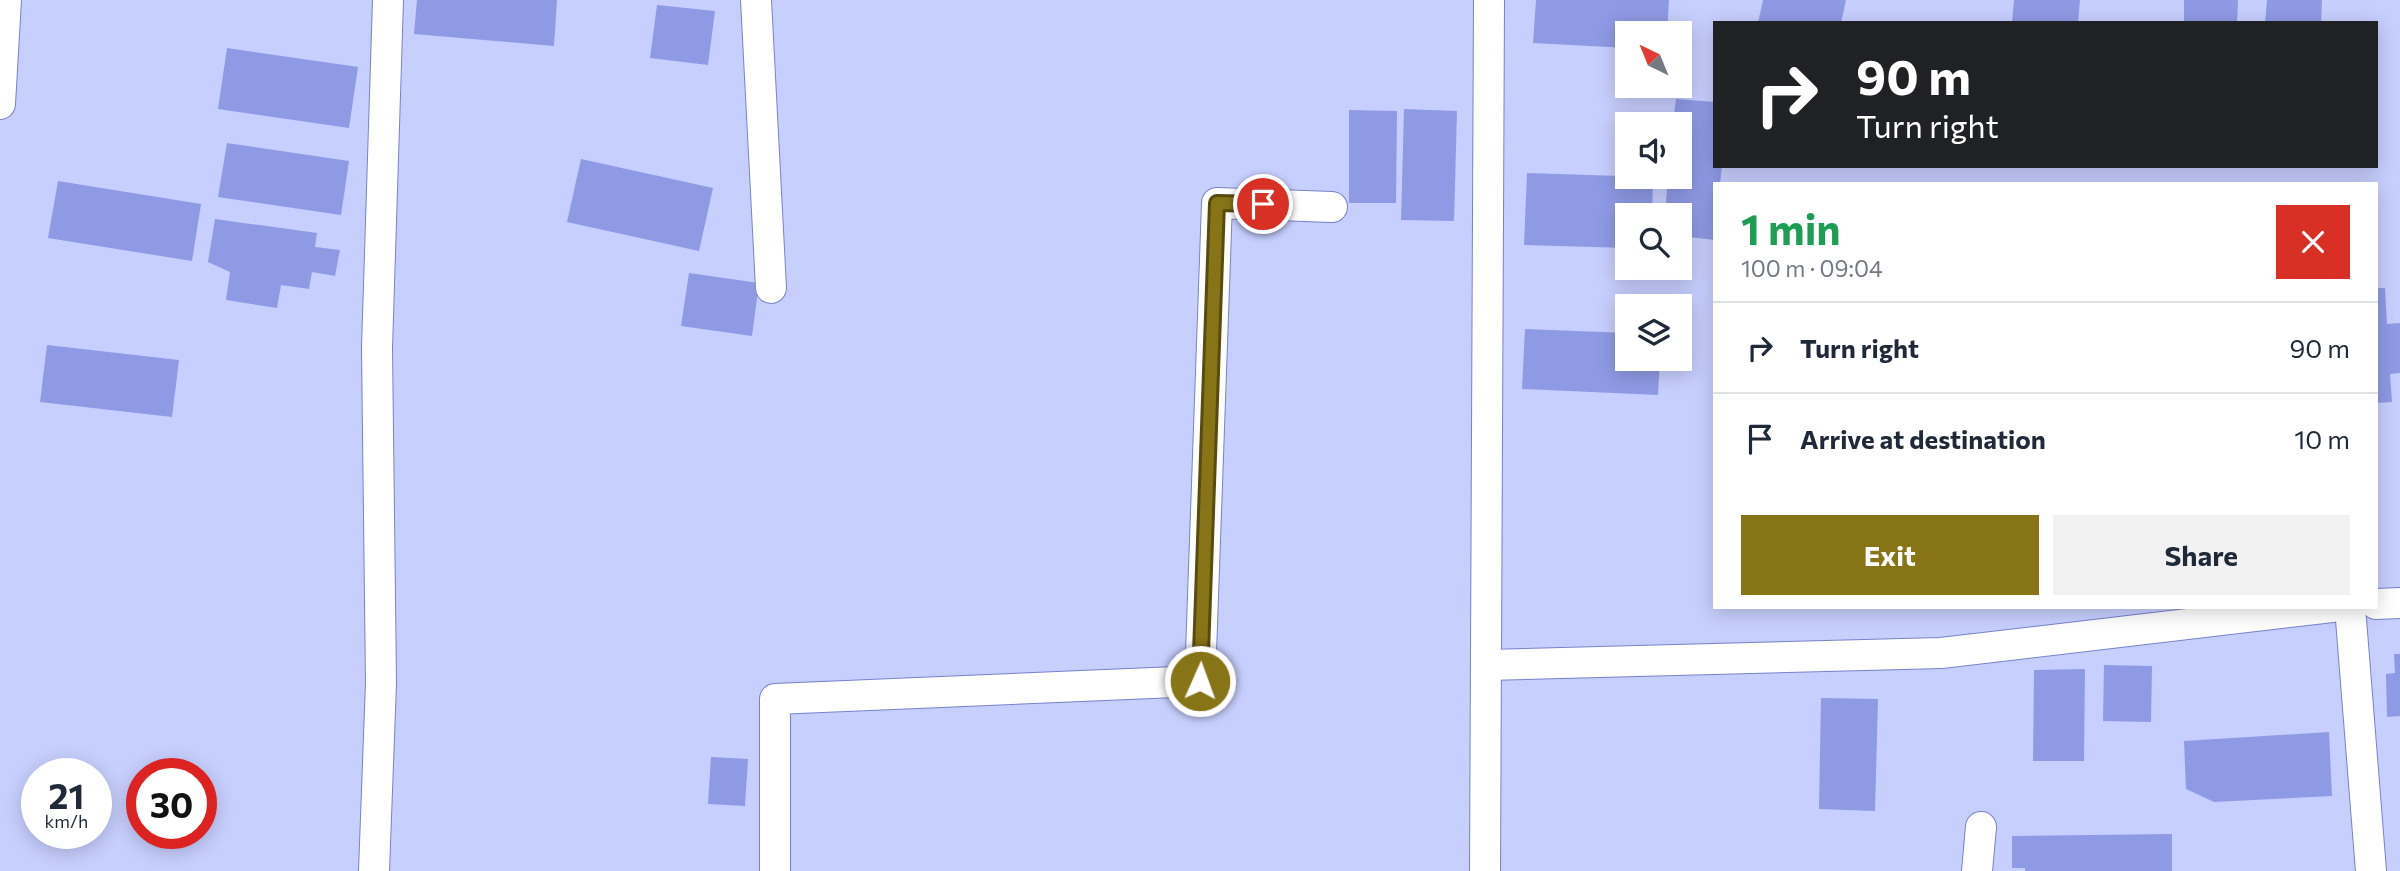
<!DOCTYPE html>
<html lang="en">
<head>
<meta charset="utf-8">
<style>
	:root { --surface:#fff; --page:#f2f2f3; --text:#1f2937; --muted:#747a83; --line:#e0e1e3; --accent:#877416 }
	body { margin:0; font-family:Commissioner,sans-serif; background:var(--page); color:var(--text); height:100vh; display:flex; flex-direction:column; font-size:26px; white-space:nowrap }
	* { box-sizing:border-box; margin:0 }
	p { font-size:23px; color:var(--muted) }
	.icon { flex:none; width:38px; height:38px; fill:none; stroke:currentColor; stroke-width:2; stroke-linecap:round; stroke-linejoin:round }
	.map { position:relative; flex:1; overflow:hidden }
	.panel { position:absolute; left:1713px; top:182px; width:665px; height:427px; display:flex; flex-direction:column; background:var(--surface); border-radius:0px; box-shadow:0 4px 18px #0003 }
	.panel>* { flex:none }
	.top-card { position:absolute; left:1713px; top:21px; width:665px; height:147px; border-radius:0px; box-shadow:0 4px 18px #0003; background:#202124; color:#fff; overflow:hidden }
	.needle { width:46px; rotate:317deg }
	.controls { position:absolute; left:1615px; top:21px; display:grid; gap:14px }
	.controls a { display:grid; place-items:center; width:77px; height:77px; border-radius:0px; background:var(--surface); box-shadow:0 4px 18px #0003; font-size:35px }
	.speed { position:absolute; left:21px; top:758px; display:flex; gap:14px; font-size:35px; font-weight:700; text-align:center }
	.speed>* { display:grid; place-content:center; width:91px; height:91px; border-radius:50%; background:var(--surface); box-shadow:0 4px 18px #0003; line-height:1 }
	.speed small { font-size:18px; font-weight:400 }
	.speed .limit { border:10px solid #d22; background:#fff; color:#111 }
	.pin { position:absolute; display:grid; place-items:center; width:60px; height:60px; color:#fff; margin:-30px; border:4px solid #fff; border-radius:50%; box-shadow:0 2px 7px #0007 }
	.me { position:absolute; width:77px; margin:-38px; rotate:2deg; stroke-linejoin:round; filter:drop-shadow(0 0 5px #0008) }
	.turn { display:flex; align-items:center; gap:24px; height:147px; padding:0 28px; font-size:32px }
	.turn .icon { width:91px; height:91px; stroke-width:2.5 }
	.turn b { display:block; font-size:49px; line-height:60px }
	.round { display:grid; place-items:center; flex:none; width:74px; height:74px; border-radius:0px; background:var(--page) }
	.headline { display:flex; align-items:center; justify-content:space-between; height:119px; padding:0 28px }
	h1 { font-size:42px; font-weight:700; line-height:52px; color:#1e9e55 }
	.button { display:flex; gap:14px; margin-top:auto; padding:14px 28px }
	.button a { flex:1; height:80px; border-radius:0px; background:var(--accent); color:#fff; font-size:28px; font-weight:700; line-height:80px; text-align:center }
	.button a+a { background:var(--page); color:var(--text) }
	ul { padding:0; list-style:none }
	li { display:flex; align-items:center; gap:21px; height:91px; padding:0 28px; border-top:2px solid var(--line) }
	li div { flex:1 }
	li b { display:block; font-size:26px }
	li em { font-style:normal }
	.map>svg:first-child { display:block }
</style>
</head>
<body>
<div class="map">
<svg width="2400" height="871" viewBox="0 0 2400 871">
	<rect width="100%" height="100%" fill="#c7cffe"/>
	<!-- building -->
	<g fill="#8f9ae5">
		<path d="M 417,0 L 557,0 L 554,46 L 414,34 Z"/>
		<path d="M 1536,0 L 1669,0 L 1667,33 L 1628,33 L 1628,48 L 1533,43 Z"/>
		<path d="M 1763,0 L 1846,0 L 1841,23 L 1758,23 Z"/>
		<path d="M 2014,0 L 2080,0 L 2078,23 L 2012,23 Z"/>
		<path d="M 2184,0 L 2238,0 L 2237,23 L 2184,23 Z"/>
		<path d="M 2267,0 L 2322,0 L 2321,23 L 2265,23 Z"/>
		<path d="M 657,5 L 715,11 L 708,65 L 650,58 Z"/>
		<path d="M 227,48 L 358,67 L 349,128 L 218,109 Z"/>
		<path d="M 1676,99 L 1715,102 L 1715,166 L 1722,166 L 1720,184 L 1715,184 L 1715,240 L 1680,236 L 1680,215 L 1665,215 L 1668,177 L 1680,177 L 1680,124 L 1673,124 Z"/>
		<path d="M 1404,109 L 1457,111 L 1454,221 L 1401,220 Z"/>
		<path d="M 1349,110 L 1397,111 L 1396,203 L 1349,203 Z"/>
		<path d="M 227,143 L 349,161 L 341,215 L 218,197 Z"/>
		<path d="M 581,159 L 713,188 L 699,251 L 567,222 Z"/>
		<path d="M 1527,173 L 1653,177 L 1652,215 L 1628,215 L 1628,248 L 1524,245 Z"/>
		<path d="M 58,181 L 201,204 L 192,261 L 48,238 Z"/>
		<path d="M 215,219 L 317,233 L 315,247 L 340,250 L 335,276 L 312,272 L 309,289 L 281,285 L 277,308 L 226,300 L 230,272 L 208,262 Z"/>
		<path d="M 689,273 L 759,283 L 752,336 L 681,326 Z"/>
		<path d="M 2376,288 L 2385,288 L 2387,324 L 2400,323 L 2400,373 L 2390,374 L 2392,402 L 2376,403 Z"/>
		<path d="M 1525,329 L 1628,333 L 1628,359 L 1660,359 L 1658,395 L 1522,389 Z"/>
		<path d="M 47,345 L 179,360 L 172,417 L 40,402 Z"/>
		<path d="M 2394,654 L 2400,654 L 2400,716 L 2387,717 L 2386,674 L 2395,673 Z"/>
		<path d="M 2104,665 L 2152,666 L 2151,722 L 2103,721 Z"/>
		<path d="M 2085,669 L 2084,761 L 2033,761 L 2034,670 Z"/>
		<path d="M 1821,698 L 1878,699 L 1875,811 L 1819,809 Z"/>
		<path d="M 2329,732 L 2332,796 L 2214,802 L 2186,789 L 2184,741 Z"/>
		<path d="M 711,757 L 748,759 L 745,806 L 708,804 Z"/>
		<path d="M 2172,834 L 2172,871 L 2025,871 L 2025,868 L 2012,868 L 2012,836 Z"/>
	</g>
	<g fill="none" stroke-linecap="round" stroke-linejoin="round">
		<!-- minor casing -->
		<g stroke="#7882cb" stroke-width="32">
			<g id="minor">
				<path d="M 756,0 L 771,288"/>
				<path d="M 0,104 L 6,0"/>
				<path d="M 2376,604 L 2400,603"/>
				<path d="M 2350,607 L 2371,871"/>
				<path d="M 1487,665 L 1941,653 L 2332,607"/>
				<path d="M 374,871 L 381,683 L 377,348 L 388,0"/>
				<path d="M 775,871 L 775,699 L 1200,681 L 1217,203 L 1332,207"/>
				<path d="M 1485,871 L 1489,0"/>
				<path d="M 1977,871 L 1981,827"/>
			</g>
		</g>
		<!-- minor -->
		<use href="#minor" stroke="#fff" stroke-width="30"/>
	</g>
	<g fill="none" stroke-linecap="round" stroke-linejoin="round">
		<!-- route casing -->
		<g stroke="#584b0e" stroke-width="18">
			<path id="route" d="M 1200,681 L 1217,203 L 1263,204"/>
		</g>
		<!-- route -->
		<use href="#route" stroke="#877416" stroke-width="12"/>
	</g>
</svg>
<div class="controls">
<a><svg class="needle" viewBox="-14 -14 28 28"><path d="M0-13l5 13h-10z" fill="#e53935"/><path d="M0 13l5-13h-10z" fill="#747a83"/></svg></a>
<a><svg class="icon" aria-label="sound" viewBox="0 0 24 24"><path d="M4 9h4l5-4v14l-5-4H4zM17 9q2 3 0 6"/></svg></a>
<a><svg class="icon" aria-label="search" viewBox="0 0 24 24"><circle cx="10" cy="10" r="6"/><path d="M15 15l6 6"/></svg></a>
<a><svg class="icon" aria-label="layers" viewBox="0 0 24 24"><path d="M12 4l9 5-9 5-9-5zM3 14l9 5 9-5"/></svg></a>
</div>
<div class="speed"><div>21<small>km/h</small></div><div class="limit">30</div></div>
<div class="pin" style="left:1263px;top:204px;background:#d93025"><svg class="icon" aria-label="arrive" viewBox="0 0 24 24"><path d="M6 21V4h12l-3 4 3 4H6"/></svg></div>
<svg class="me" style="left:1200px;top:681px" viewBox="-20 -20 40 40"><circle r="17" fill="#877416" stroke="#fff" stroke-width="3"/><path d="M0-11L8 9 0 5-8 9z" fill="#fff"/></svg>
<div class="top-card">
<div class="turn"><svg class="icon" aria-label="right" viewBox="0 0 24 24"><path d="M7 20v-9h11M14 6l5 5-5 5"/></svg><div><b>90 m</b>Turn right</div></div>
</div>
<section class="panel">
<div class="headline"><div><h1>1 min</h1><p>100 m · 09:04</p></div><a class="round" style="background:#d93025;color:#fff"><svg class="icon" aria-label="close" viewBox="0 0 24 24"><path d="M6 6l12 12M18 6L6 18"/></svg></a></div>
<ul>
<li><svg class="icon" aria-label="right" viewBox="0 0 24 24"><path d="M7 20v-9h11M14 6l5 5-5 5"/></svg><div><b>Turn right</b></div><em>90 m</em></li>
<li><svg class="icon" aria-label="arrive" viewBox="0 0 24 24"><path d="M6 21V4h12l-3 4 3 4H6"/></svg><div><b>Arrive at destination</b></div><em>10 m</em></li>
</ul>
<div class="button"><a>Exit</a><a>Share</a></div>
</section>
</div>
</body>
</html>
